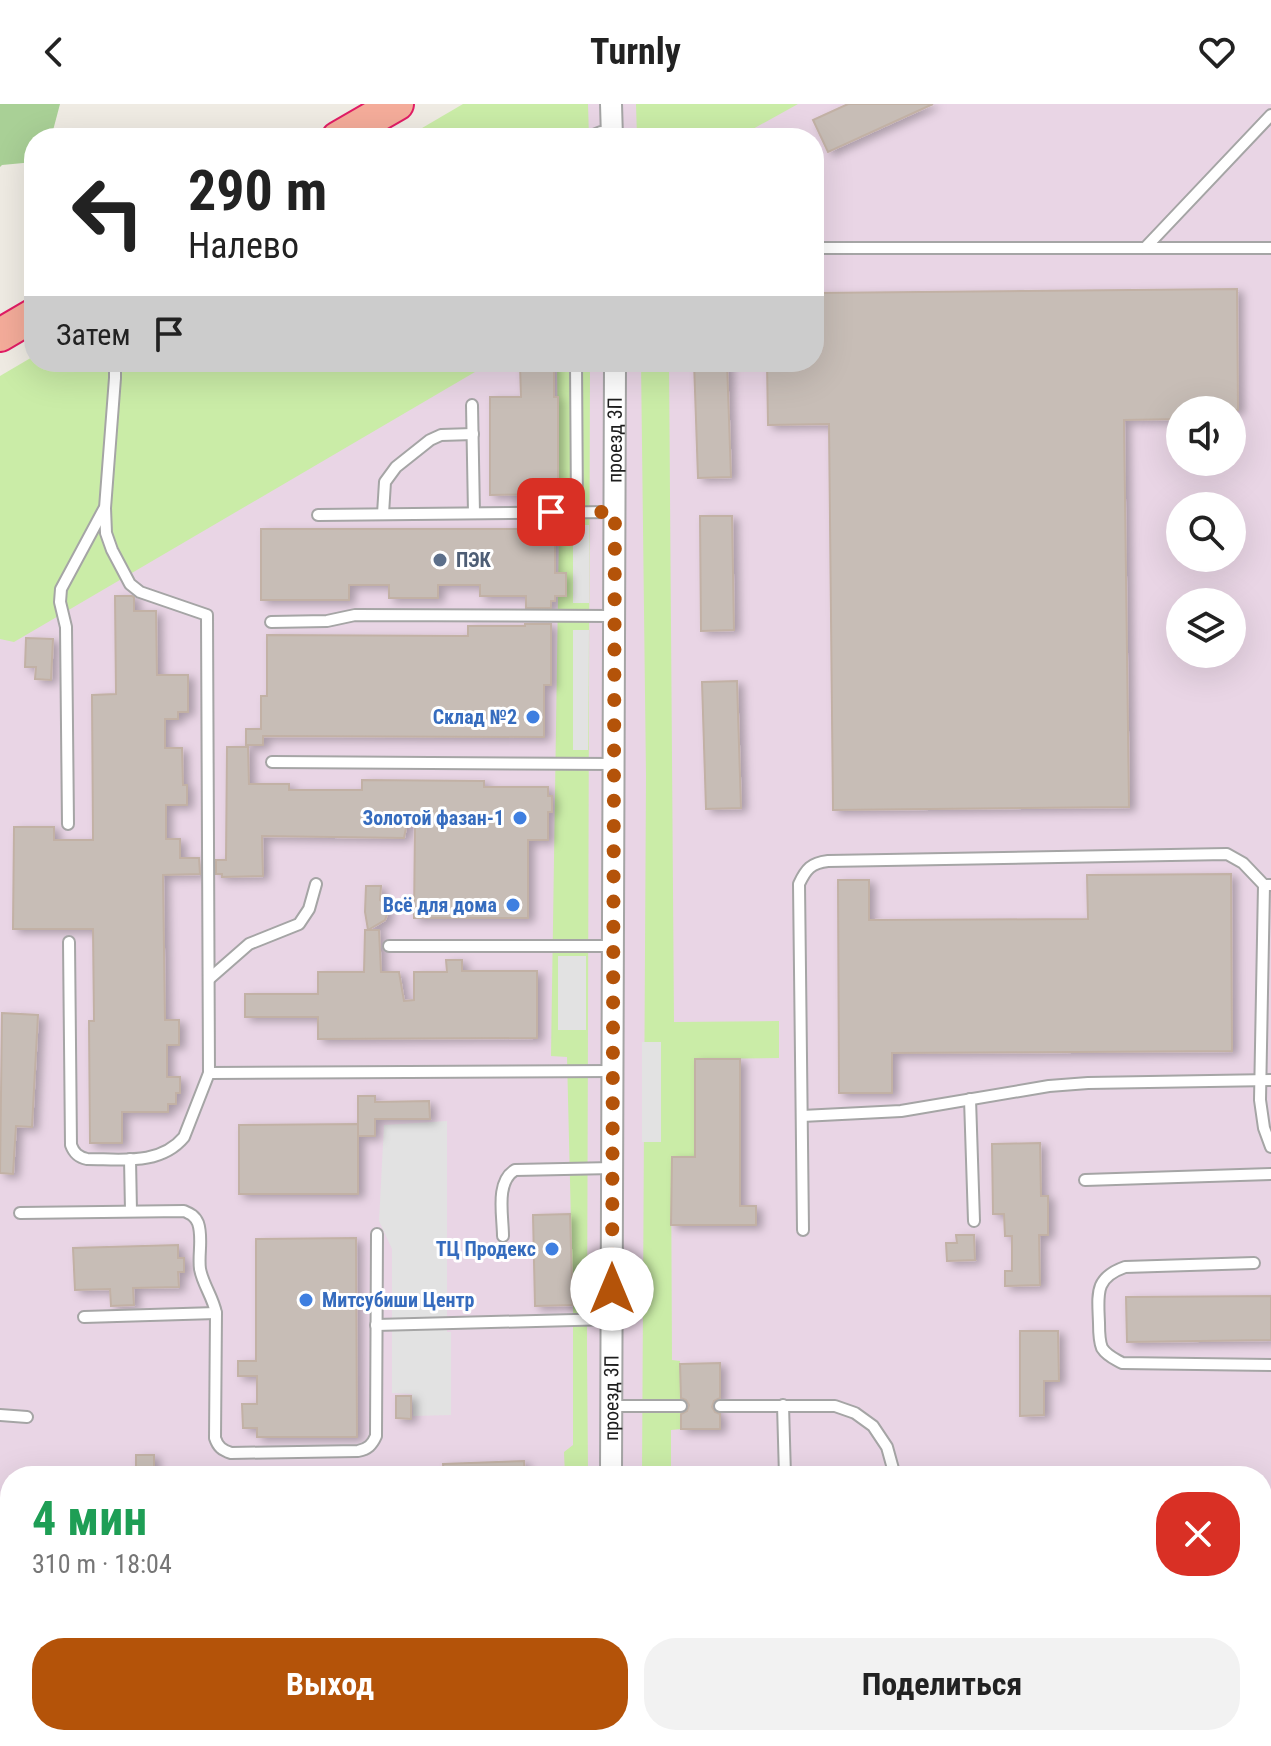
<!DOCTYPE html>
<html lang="ru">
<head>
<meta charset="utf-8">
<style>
	:root { --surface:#fff; --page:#f2f2f2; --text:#222; --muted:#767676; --accent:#b45309 }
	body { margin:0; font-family:"Roboto Condensed",sans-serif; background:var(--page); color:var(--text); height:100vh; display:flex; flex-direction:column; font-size:30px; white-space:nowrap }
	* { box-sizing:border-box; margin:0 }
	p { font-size:26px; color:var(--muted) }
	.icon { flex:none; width:44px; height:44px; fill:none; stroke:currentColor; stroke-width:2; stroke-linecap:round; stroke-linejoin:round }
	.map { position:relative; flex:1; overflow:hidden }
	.drawer { position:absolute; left:0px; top:1362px; width:1272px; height:280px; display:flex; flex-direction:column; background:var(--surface); border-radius:32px 32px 0 0; box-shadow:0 8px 32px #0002 }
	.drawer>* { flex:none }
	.top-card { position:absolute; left:24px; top:24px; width:800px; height:244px; border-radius:32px; box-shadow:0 8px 32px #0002; background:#fff; color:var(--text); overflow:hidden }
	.controls { position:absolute; left:1166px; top:292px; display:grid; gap:16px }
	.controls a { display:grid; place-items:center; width:80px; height:80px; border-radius:50%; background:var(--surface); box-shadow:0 8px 32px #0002; font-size:40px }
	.pin { position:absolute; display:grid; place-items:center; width:68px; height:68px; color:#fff; margin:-34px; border-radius:16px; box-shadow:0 4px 12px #0006 }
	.me { position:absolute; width:88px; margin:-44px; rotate:0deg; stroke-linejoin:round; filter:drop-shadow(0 0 6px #0008) }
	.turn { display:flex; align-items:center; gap:28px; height:168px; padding:0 32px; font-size:36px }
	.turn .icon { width:104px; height:104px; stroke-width:2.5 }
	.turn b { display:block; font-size:56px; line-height:68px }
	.then { display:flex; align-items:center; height:76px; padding:0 32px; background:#0003; gap:16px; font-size:30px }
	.round { display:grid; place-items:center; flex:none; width:84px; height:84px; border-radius:32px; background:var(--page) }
	.summary { display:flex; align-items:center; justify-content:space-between; height:136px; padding:0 32px }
	h1 { font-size:48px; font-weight:700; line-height:60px; color:#1e9e55 }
	.action { display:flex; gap:16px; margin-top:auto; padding:16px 32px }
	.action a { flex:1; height:92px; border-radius:32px; background:var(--accent); color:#fff; font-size:32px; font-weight:700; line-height:92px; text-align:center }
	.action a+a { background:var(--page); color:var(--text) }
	header { display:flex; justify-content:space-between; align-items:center; height:104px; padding:0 32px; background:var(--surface); font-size:36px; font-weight:700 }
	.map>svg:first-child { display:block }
</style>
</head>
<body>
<header><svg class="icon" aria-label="back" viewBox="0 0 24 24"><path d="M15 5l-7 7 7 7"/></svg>Turnly<svg class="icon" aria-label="heart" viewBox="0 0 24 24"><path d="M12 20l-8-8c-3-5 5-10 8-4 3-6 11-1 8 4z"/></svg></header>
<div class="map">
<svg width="1271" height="1642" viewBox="0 0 1271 1642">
	<defs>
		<filter id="shadow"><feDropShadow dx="5.5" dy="3.5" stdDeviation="4" flood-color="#0004"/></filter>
	</defs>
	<rect width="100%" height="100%" fill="#efebe3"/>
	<!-- industrial -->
	<path fill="#e9d5e5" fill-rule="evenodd" d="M 502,0 L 1271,0 L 1271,1642 L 0,1642 L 0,294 L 60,258 L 814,258 L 814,34 L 444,34 ZM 1180,306 L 1232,306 L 1232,358 L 1180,358 ZM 1180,402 L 1232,402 L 1232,454 L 1180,454 ZM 1180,498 L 1232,498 L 1232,550 L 1180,550 ZM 10,1372 L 1262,1372 L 1262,1632 L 10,1632 Z"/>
	<!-- grass -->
	<g fill="#caeca7">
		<path d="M 463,0 L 588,0 L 589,34 L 405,34 Z"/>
		<path d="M 636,0 L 798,0 L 742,31 L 741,34 L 637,34 Z"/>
		<path d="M 34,252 L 34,258 L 492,258 L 14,538 L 0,535 L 0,272 Z"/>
		<path d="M 557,258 L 590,258 L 587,1243 L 588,1372 L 565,1372 L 564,1348 L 573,1341 L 573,1201 L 567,953 L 551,952 L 559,426 Z"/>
		<path d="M 641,258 L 669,258 L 674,918 L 779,917 L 779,954 L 695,955 L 695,1053 L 671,1054 L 672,1256 L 680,1257 L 681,1325 L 671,1326 L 671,1372 L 642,1372 L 646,672 Z"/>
	</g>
	<!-- forest -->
	<path fill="#a9d096" d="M 0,0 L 60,0 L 51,34 L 34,34 L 34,58 L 2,61 L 0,63 Z"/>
	<!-- parking -->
	<g fill="#e2e2e2">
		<rect x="573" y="421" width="16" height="78"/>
		<path d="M 573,526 L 589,526 L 588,646 L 573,646 Z"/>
		<rect x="558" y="852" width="28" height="74"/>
		<rect x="642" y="938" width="19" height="100"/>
		<path d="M 447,1017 L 447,1228 L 451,1228 L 451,1311 L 413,1312 L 412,1290 L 392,1289 L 392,1145 L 379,1117 L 384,1021 Z"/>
	</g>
	<!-- building -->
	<g fill="#c7bdb6" stroke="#c2b1a5" stroke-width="2" filter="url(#shadow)">
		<path d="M 848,0 L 933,0 L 828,48 L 813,16 Z"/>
		<path d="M 1237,185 L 1238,306 L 1180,306 L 1180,315 L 1124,316 L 1129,703 L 833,706 L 829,320 L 768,321 L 767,258 L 814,258 L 814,189 Z"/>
		<path d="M 525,258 L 554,258 L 554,293 L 558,293 L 558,390 L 490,391 L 490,293 L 521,293 L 520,261 L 525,261 Z"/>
		<path d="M 694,258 L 727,258 L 731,373 L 698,374 Z"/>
		<path d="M 700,412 L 732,412 L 734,526 L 701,527 Z"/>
		<path d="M 261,425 L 555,425 L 555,469 L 566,469 L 566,492 L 555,492 L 555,497 L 551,497 L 551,504 L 526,504 L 526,492 L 480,492 L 480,481 L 438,481 L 438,494 L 389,494 L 389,481 L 349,481 L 349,496 L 261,496 Z"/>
		<path d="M 115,492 L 132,492 L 134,493 L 134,507 L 156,507 L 157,571 L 188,571 L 188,608 L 178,608 L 178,615 L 165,615 L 165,644 L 182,644 L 183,681 L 187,681 L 187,701 L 166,701 L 166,735 L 180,735 L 180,754 L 199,754 L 200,770 L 163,771 L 165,916 L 179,916 L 179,941 L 167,941 L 167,973 L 180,973 L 180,989 L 176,989 L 176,1000 L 168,1000 L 168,1008 L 122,1008 L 122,1039 L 90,1039 L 89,917 L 94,917 L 93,825 L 13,825 L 14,723 L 54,723 L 54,736 L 93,736 L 92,591 L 116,590 Z"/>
		<path d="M 525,520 L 551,520 L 551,581 L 544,581 L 544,633 L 263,632 L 263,641 L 246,641 L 246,625 L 261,625 L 261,592 L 267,592 L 267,531 L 468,532 L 468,522 L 525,522 Z"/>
		<path d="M 26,534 L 53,535 L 51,576 L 35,575 L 36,563 L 25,563 Z"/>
		<path d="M 737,577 L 741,704 L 706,705 L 702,578 Z"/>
		<path d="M 227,643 L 248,643 L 249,680 L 289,680 L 289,686 L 362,686 L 362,676 L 484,677 L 484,683 L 548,683 L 548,692 L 552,692 L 552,708 L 548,708 L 548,736 L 528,736 L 528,814 L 414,814 L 415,720 L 407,719 L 404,734 L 262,732 L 263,772 L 222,773 L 222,770 L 216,770 L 216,756 L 226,756 Z"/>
		<path d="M 1231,770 L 1232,947 L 892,949 L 892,989 L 839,989 L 838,776 L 869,776 L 869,816 L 1088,815 L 1087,771 Z"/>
		<path d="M 366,782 L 381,782 L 380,796 L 385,800 L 388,808 L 385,816 L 368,826 L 365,808 Z"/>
		<path d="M 365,826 L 379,826 L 381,868 L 399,868 L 404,897 L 414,896 L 414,868 L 447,868 L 446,856 L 462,856 L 462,867 L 537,867 L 537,934 L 318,935 L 318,913 L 245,913 L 245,890 L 318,890 L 318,868 L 364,868 Z"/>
		<path d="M 2,909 L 38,911 L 32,1023 L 16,1022 L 13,1070 L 0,1069 Z"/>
		<path d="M 695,955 L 740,955 L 740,1102 L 756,1102 L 756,1121 L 671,1121 L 672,1053 L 695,1053 Z"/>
		<path d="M 358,992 L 375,992 L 375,998 L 429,997 L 430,1015 L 375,1015 L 375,1032 L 358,1032 Z"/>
		<path d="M 358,1020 L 358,1090 L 239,1090 L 239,1021 Z"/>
		<path d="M 1040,1039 L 1041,1092 L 1048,1092 L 1048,1131 L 1039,1131 L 1040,1181 L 1005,1182 L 1005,1167 L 1012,1167 L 1012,1132 L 1005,1132 L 1004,1110 L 993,1110 L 992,1040 Z"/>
		<path d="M 570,1110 L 572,1178 L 584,1178 L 585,1194 L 572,1194 L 573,1201 L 535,1202 L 533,1111 Z"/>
		<path d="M 956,1131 L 974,1131 L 975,1156 L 947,1157 L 946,1139 L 957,1139 Z"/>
		<path d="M 356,1134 L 357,1333 L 257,1333 L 257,1324 L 243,1324 L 242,1300 L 257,1300 L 257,1272 L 238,1272 L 238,1257 L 256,1257 L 256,1135 Z"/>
		<path d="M 178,1141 L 178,1154 L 184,1154 L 184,1168 L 178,1168 L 179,1183 L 133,1184 L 134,1201 L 111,1202 L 110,1185 L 75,1186 L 73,1144 Z"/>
		<path d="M 1271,1192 L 1271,1236 L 1127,1238 L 1126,1193 Z"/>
		<path d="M 1020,1227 L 1058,1227 L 1059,1277 L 1044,1277 L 1044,1311 L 1020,1312 Z"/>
		<path d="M 720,1259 L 720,1294 L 714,1297 L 712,1303 L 715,1308 L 720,1310 L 720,1325 L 681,1325 L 681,1310 L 687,1307 L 689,1301 L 686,1296 L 681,1294 L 680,1260 Z"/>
		<path d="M 396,1292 L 411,1292 L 411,1315 L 396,1314 Z"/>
		<rect x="136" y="1351" width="18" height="21"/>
		<path d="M 524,1357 L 525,1372 L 444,1372 L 443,1360 Z"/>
	</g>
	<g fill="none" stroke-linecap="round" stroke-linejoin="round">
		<!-- service casing -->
		<g stroke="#a5a5a5" stroke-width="14">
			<g id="service">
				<path d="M 586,34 L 601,28 L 612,28"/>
				<path d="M 814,144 L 1271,144"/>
				<path d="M 1145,144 L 1271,11"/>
				<path d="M 576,258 L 577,408"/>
				<path d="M 472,301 L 474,409"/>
				<path d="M 383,410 L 385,378 L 396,363 L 430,336 L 441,331 L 473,330"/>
				<path d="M 318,411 L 615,408"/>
				<path d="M 271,518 L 327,517 L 355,511 L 615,512"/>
				<path d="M 272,658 L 614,660"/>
				<path d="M 68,720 L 66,523 L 60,498 L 61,485 L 104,405"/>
				<path d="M 1271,781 L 1264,781 L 1260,996 L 1264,1024 L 1271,1043"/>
				<path d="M 69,838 L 71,1041 C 74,1049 78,1053 87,1055 C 120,1055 160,1062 184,1033 L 209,969 L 207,511 L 140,488 L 130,480 L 112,446 L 106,429 L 105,404 L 115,274 L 115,258"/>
				<path d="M 389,842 L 614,842"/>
				<path d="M 209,875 L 249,840 L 299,820 L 309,805 L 316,780"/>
				<path d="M 209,969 L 614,967"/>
				<path d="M 970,995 L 974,1117"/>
				<path d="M 802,1012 L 901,1007 L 1049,982 L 1088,979 L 1271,976"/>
				<path d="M 130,1055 L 131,1107"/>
				<path d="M 1085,1076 L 1271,1070"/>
				<path d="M 20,1109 L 184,1107 C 191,1110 195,1112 198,1119 C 203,1133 198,1151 200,1165 C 203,1181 213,1193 216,1209 L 215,1334 C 218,1343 222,1346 231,1349 L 358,1347 C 368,1345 372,1341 376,1332 L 377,1130"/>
				<path d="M 803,1126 L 799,780 C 806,765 811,759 828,757 L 1227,750 L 1243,759 L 1264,781"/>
				<path d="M 503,1132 C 503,1112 495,1078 515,1066 L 613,1064"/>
				<path d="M 1254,1159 L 1125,1163 C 1094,1174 1098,1190 1099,1219 C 1099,1227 1099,1237 1102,1244 C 1107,1252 1115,1255 1122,1259 L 1271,1261"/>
				<path d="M 84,1213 L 216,1209"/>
				<path d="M 376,1221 L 612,1215"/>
				<path d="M 783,1301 L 785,1372"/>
				<path d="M 611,1302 L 681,1302"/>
				<path d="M 720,1302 L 835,1302 L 855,1309 L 873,1322 L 887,1343 L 895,1372"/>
				<path d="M 0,1311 L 27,1313"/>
				<path d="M 1269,1471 L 1271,1642"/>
				<path d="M 0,1535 L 10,1536"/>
				<path d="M 1081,1632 L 1082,1642"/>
				<path d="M 847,1642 L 852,1632"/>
			</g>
		</g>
		<!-- minor casing -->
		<g stroke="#a5a5a5" stroke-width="24">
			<g id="minor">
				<path d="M 611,0 L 612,34"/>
				<path id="s1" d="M 611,1372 L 615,258"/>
				<path d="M 615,1632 L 616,1642"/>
			</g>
		</g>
		<!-- trunk casing -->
		<g stroke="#e11d65" stroke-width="36">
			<g id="trunk">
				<path d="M 338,34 L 397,0"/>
				<path d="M 0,231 L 34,211"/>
			</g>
		</g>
		<!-- service -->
		<use href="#service" stroke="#fff" stroke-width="10"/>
		<!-- minor -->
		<use href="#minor" stroke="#fff" stroke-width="20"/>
		<!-- trunk -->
		<use href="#trunk" stroke="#f4ac9a" stroke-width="32"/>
	</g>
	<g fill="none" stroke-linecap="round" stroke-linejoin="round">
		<!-- route -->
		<path stroke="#b45309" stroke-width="14" stroke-dasharray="0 25.2" d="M 551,408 L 615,408 L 612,1185"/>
	</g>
	<!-- markers -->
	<circle fill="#5c6f8a" stroke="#fff" stroke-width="3" cx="440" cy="456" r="8"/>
	<g fill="#3f7fe0" stroke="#fff" stroke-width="3">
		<circle cx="533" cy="613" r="8"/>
		<circle cx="520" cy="714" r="8"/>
		<circle cx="513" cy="801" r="8"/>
		<circle cx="552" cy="1145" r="8"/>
		<circle cx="306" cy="1196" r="8"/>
	</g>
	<g text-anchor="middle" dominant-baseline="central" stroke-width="6" stroke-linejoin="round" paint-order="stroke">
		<!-- street labels -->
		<g font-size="20" fill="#1e1e1e" stroke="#fff">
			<text stroke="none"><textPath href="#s1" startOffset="1036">проезд 3П</textPath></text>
			<text stroke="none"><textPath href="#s1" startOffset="78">проезд 3П</textPath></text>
		</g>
		<!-- service labels -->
		<g font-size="20" font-weight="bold" fill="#4e5e75" stroke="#fff" text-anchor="start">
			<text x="456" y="456">ПЭК</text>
		</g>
		<!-- shop labels -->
		<g font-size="20" font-weight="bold" fill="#366cbe" stroke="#fff" text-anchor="end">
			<text x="517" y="613">Склад №2</text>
			<text x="504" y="714">Золотой фазан-1</text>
			<text x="497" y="801">Всё для дома</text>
			<text x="536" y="1145">ТЦ Продекс</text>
			<text x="322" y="1196" text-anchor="start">Митсубиши Центр</text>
		</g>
	</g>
</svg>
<div class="controls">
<a><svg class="icon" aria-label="sound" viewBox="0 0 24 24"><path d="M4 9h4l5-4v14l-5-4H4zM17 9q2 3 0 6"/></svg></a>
<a><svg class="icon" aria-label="search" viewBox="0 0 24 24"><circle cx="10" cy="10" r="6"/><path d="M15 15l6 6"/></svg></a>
<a><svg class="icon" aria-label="layers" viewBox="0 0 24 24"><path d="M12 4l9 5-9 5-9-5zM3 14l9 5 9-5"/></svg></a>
</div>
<div class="pin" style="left:551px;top:408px;background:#d93025"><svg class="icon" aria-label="arrive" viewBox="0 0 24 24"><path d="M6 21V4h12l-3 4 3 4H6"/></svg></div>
<svg class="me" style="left:612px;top:1185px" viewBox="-20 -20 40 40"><circle r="19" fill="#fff"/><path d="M0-13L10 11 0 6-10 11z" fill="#b45309"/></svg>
<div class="top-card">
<div class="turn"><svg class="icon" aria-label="left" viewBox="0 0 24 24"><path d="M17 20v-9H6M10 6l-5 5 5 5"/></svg><div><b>290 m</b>Налево</div></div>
<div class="then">Затем<svg class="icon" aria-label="arrive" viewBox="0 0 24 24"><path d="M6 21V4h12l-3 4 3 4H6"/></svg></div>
</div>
<section class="drawer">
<div class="summary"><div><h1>4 мин</h1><p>310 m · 18:04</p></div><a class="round" style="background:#d93025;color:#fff"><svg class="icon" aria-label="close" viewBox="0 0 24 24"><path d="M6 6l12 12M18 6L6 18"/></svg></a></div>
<div class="action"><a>Выход</a><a>Поделиться</a></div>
</section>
</div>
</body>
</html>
